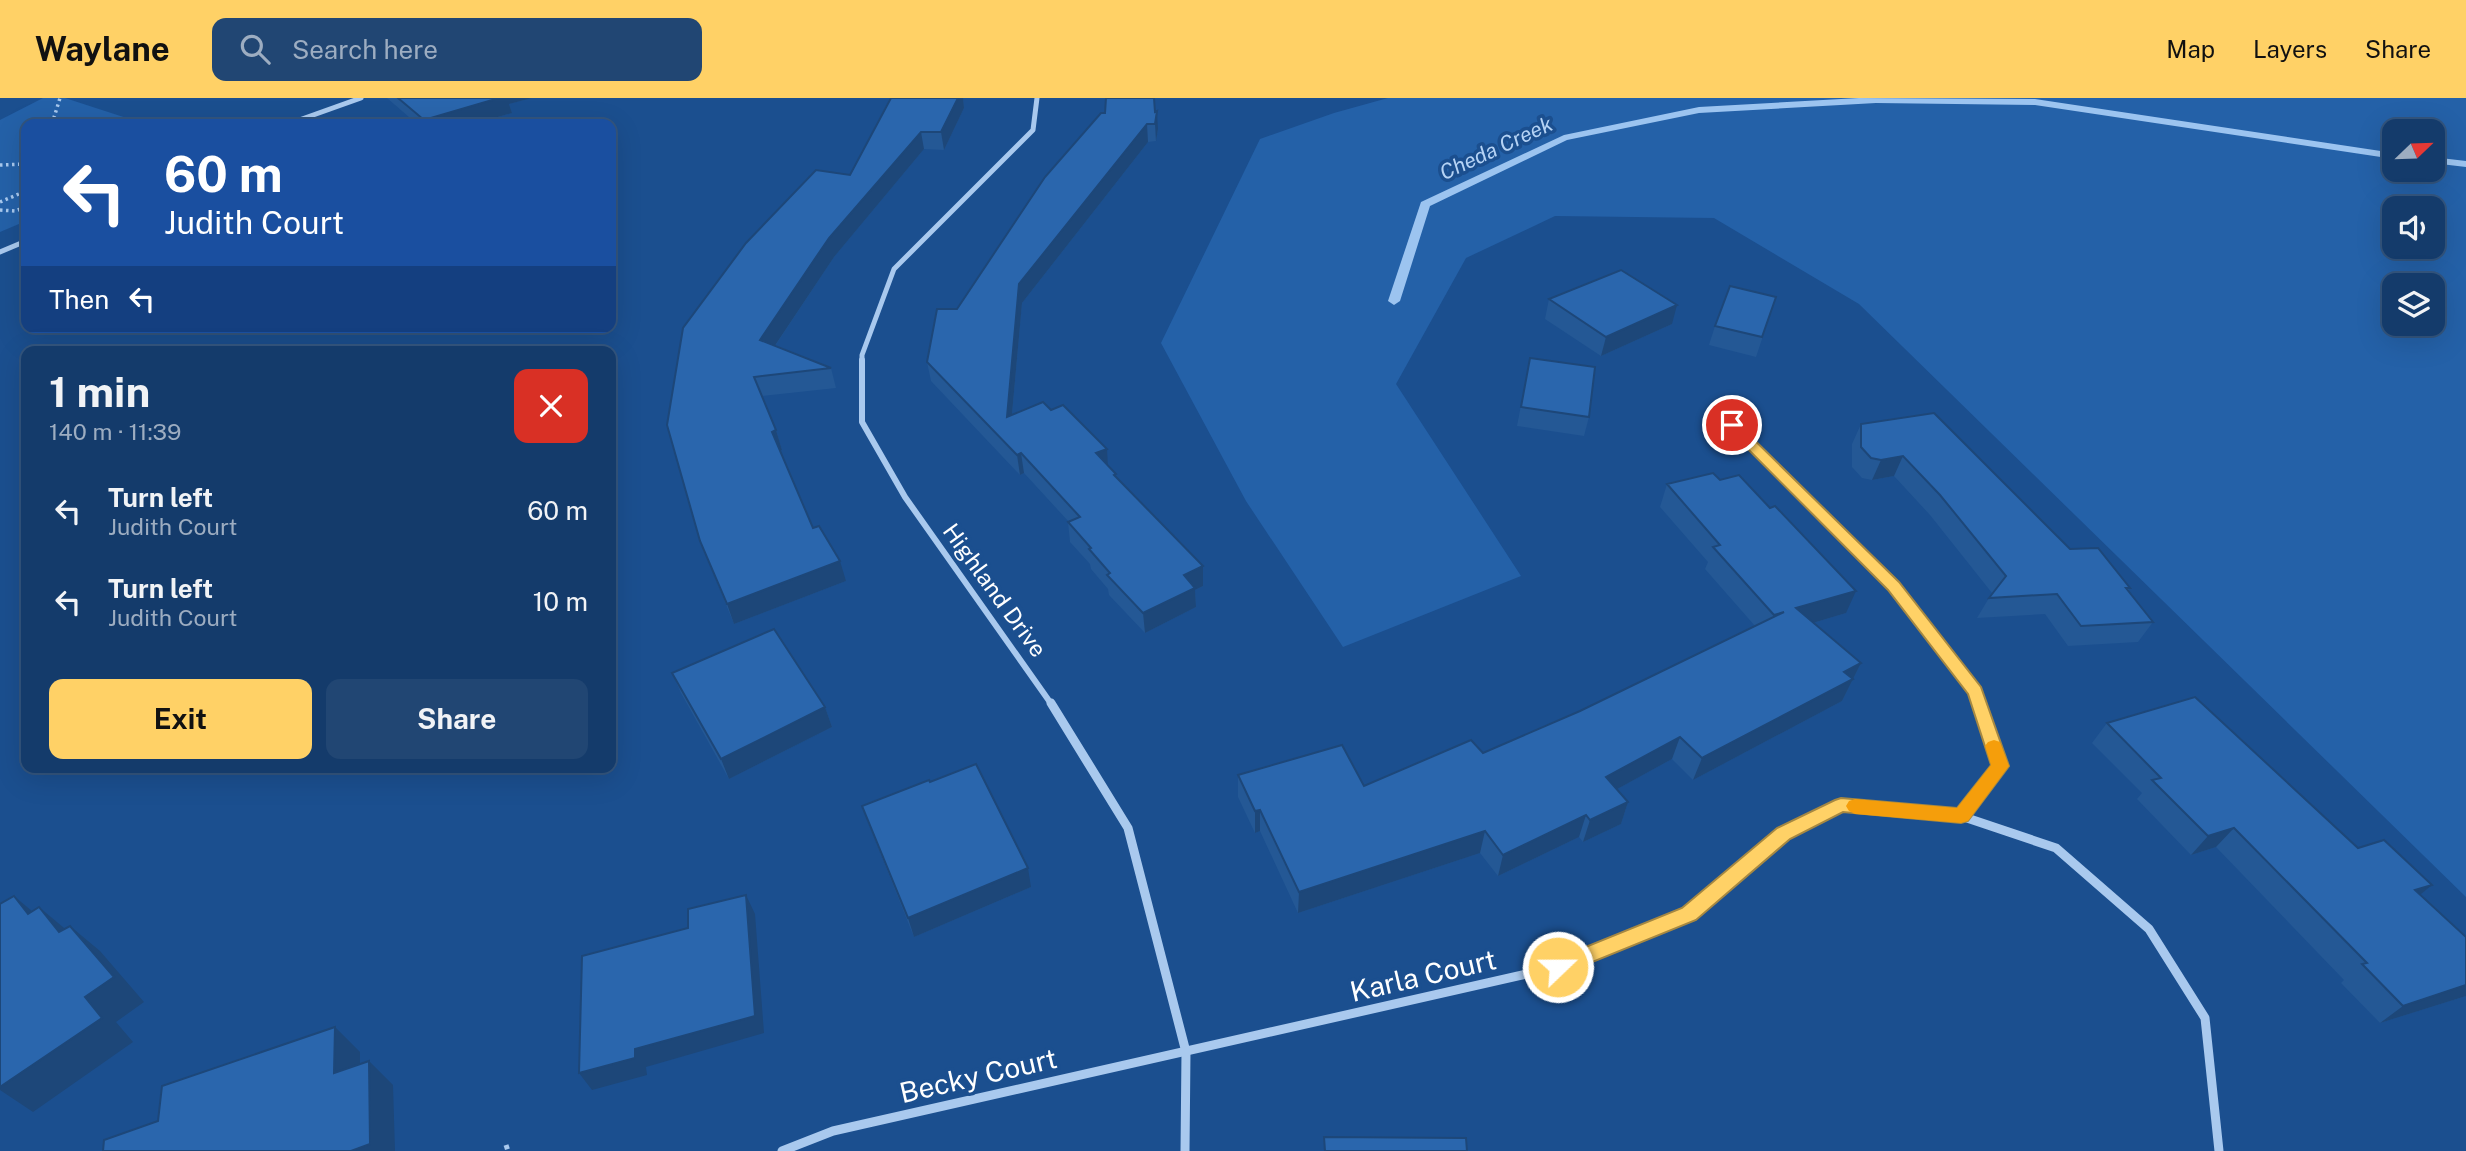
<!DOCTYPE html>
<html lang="en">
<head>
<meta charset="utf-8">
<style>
	:root { --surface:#143b6b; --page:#214673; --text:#f1f3f6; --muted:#9dadc1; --line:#33557e; --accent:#ffd166 }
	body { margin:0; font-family:"Public Sans",sans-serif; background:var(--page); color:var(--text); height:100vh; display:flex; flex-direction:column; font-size:26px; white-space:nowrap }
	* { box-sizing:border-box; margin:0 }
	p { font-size:23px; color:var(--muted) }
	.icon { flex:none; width:38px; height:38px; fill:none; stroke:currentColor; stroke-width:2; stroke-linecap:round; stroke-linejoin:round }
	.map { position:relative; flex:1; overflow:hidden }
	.panel { position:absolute; left:21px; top:248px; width:595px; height:427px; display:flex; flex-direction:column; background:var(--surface); border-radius:14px; box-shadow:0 7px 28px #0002,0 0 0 2px var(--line) }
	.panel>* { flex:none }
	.guide { position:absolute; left:21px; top:21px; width:595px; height:214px; border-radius:14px; box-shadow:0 7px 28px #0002,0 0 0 2px var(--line); background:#1a4fa0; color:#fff; overflow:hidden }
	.needle { width:46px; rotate:67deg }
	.fabs { position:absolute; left:2382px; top:21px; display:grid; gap:14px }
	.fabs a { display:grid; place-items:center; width:63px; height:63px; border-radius:14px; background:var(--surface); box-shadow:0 7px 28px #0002,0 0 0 2px var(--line); font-size:35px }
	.pin { position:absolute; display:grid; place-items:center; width:60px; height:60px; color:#fff; margin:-30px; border:4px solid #fff; border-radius:50%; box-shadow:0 2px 7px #0007 }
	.me { position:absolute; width:77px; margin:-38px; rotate:68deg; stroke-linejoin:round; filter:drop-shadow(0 0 5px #0008) }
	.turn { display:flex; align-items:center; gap:24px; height:147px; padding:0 28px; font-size:32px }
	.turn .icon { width:91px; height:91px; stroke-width:2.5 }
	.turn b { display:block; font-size:49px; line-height:60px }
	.then { display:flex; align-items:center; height:66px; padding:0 28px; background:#0003; gap:14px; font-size:26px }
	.round { display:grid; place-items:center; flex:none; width:74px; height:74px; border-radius:14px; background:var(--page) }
	.summary { display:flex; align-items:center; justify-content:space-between; height:119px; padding:0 28px }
	h1 { font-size:42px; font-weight:700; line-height:52px }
	.primary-button { display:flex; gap:14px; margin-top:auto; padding:14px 28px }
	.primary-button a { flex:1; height:80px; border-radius:14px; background:var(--accent); color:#111; font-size:28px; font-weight:700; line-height:80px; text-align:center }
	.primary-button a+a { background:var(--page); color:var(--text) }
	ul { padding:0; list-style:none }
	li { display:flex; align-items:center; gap:21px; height:91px; padding:0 28px }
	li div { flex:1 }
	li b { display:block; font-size:26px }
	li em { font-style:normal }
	header { display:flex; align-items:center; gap:42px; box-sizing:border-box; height:98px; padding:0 35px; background:var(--accent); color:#111 }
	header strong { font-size:33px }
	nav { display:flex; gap:38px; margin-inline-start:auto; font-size:24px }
	.search { width:490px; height:63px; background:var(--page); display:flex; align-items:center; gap:18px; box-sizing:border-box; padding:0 24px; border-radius:14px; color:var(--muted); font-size:26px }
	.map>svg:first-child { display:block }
</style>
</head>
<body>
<header>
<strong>Waylane</strong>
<div class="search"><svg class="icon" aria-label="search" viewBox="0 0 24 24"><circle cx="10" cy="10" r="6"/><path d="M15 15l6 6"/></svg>Search here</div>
<nav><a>Map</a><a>Layers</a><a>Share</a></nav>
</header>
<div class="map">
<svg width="2466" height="1053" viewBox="0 0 2466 1053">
	<rect width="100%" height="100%" fill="#1b4f8f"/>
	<!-- green -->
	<g fill="#2461a8" fill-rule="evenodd">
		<path d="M 43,0 L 65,0 L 145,26 L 26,26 L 26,123 L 0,134 L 0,22 Z"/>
		<path d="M 1388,0 L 2466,0 L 2466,799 L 1859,206 L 1714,120 L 1555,118 L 1466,160 L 1396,286 L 1521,478 L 1343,549 L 1246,403 L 1161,245 L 1260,41 L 1334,15 ZM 2394,33 L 2432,33 L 2432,72 L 2394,72 ZM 2432,110 L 2432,149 L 2394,149 L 2394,110 ZM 2394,187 L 2432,187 L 2432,226 L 2394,226 Z"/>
	</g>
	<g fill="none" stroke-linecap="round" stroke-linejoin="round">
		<!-- stream -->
		<g fill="#9cc4f0" fill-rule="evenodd">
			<path d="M 1859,0 L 2035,1 L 2394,55 L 2394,61 L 2035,7 L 1876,5 L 1699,15 L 1567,42 L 1430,108 L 1400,203 L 1394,207 L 1388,203 L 1421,104 L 1564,37 L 1699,9 Z"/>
			<path d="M 2432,59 L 2466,63 L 2466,69 L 2432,65 Z"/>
		</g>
		<!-- path-far1 -->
		<g stroke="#a9c9ee" stroke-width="3.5" stroke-dasharray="2.5 3.5" stroke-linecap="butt">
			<path d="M 52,26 L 60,0"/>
			<path d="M 64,26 L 116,26"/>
			<path d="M 0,67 L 26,66"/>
			<path d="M 0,104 L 26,93"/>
			<path d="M 0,112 L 15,113 L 26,109"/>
		</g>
		<!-- path -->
		<path stroke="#a9c9ee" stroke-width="5" stroke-dasharray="4.5 6" stroke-linecap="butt" d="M 506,1047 L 508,1053"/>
		<!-- street-far2 -->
		<g stroke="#a9c9ee" stroke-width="5">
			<path d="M 288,26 L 361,0"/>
			<path d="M 0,154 L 26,143"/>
			<path d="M 862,264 L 862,257 L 894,171 L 1033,32 L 1037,0"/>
		</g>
		<!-- street-far1 -->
		<g stroke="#a9c9ee" stroke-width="6">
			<path d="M 862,262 L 862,324 L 905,399 L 1052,607"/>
			<path d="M 1732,327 L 1894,488 L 1976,594 L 1980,607"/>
		</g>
		<!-- street -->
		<g stroke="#a9c9ee" stroke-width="9">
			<path d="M 1051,605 L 1128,730 L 1186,954 L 1185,1053"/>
			<path d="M 1961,718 L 2001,668 L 1980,605"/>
			<path d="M 782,1053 L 833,1033 L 1558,869 L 1689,816 L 1784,735 L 1841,707 L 1961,718 L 2056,750 L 2149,831 L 2205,920 L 2219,1053"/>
		</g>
	</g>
	<!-- wall -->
	<g fill="#245895">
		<path d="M 387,0 L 532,0 L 509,6 L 512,15 L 473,26 L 417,26 Z"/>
		<path d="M 890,0 L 963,0 L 964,10 L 944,52 L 924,51 L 834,159 L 775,248 L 831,270 L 836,290 L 762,298 L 776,332 L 782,352 L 780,353 L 813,430 L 846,483 L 734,526 L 700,443 L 667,327 L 850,77 Z"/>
		<path d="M 1155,14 L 1158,31 L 1156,43 L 1148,44 L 1022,205 L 1012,317 L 1108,368 L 1117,380 L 1203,488 L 1195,492 L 1196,509 L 1145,535 L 1109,497 L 1108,491 L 1091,471 L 1090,466 L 1070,444 L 1068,424 L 1069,424 L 1024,375 L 1020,377 L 931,283 L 927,264 L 957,211 Z"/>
		<path d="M 1776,199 L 1756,259 L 1709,247 L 1715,228 Z"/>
		<path d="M 1549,201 L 1672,226 L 1601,258 L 1545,221 Z"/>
		<path d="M 1530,260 L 1589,319 L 1584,338 L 1517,328 Z"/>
		<path d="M 1861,326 L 2070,451 L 2130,490 L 2128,493 L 2153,524 L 2138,544 L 2068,548 L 2045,516 L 1977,520 L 1992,495 L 1930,417 L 1894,378 L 1872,382 L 1862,380 L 1852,369 L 1852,346 Z"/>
		<path d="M 1667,386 L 1846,515 L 1813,525 L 1861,565 L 1842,603 L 1693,682 L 1672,661 L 1617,691 L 1628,704 L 1621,726 L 1583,744 L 1579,739 L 1498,778 L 1480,755 L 1298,815 L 1260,733 L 1255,735 L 1238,699 L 1238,677 L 1364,688 L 1483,655 L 1580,613 L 1755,528 L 1705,471 L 1708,464 L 1660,409 Z"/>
		<path d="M 672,575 L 825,609 L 832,629 L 729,681 L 681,595 Z"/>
		<path d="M 2107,625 L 2358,750 L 2420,796 L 2466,898 L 2380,925 L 2341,885 L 2344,882 L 2216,749 L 2191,757 L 2137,701 L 2142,695 L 2092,645 Z"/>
		<path d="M 930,684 L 1031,789 L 914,839 L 869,727 L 862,708 Z"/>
	</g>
	<!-- shaded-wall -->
	<g fill="#1d4779">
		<path d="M 499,0 L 532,0 L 509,6 L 512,15 L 473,26 L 425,26 L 424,22 Z"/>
		<path d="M 958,0 L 963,0 L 964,10 L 944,52 L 941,34 Z"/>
		<path d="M 1157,13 L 1158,31 L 1156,43 L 1155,26 Z"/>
		<path d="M 1147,26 L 1148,44 L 1022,205 L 1010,338 L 1007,319 L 1019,186 Z"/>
		<path d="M 921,34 L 924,51 L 834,159 L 766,261 L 760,242 L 829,140 Z"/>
		<path d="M 1677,207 L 1672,226 L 1601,258 L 1606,239 Z"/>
		<path d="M 776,332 L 782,352 L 778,354 L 772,334 Z"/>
		<path d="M 1107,351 L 1108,370 L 1096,355 Z"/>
		<path d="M 1021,355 L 1024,375 L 1020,377 L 1017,357 Z"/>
		<path d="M 1903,358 L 1894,378 L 1872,382 L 1881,362 Z"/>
		<path d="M 840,463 L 846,483 L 734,526 L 727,506 Z"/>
		<path d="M 1203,468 L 1203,488 L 1195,492 L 1196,509 L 1145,535 L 1143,515 L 1184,477 Z"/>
		<path d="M 1856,493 L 1846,515 L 1786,533 L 1796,510 Z"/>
		<path d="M 1861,565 L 1842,603 L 1693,682 L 1702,660 L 1844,574 Z"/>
		<path d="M 825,609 L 832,629 L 729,681 L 721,661 Z"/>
		<path d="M 1680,639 L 1672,661 L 1599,701 L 1606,679 Z"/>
		<path d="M 1628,704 L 1621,726 L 1583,744 L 1590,722 Z"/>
		<path d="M 1260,712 L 1260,733 L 1255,735 L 1255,713 Z"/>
		<path d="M 1586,717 L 1579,739 L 1498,778 L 1503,757 Z"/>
		<path d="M 2234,730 L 2216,749 L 2191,757 L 2208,738 Z"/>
		<path d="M 1485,733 L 1480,755 L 1298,815 L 1299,794 Z"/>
		<path d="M 1028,770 L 1031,789 L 914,839 L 908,820 Z"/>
		<path d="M 2432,787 L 2410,805 L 2415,792 Z"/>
		<path d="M 746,797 L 755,816 L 764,935 L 646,969 L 647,977 L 592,992 L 579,975 L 635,951 Z"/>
		<path d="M 14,798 L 45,824 L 28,816 Z"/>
		<path d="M 39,809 L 70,835 L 59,834 Z"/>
		<path d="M 70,828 L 100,853 L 144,904 L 116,924 L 133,944 L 33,1014 L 0,992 L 0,989 L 85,899 Z"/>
		<path d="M 2466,887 L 2466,898 L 2380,925 L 2403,908 Z"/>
		<path d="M 335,929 L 360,954 L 360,999 L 334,975 Z"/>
		<path d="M 369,963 L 393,987 L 395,1053 L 351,1053 Z"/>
	</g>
	<!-- building -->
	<g fill="#2a66ad" stroke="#1d4779" stroke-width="2">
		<path d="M 398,0 L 499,0 L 424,22 Z"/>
		<path d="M 891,0 L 958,0 L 941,34 L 921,34 L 829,140 L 760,242 L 831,270 L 754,279 L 776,332 L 772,334 L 813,430 L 819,428 L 840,463 L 727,506 L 700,443 L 667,327 L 683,230 L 746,145 L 816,72 L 850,77 Z"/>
		<path d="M 1106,0 L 1154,0 L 1155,14 L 1157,13 L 1155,26 L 1147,26 L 1019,186 L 1007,319 L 1043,304 L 1051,312 L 1063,307 L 1107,351 L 1096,355 L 1116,376 L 1114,377 L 1203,468 L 1184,477 L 1195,490 L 1143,515 L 1107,477 L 1110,475 L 1089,451 L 1091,450 L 1068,424 L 1080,419 L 1021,355 L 1017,357 L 927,264 L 937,211 L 957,211 L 1045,79 L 1101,15 L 1105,15 Z"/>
		<path d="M 1621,172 L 1677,207 L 1606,239 L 1549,201 Z"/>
		<path d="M 1730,188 L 1776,199 L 1762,239 L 1715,228 Z"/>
		<path d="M 1530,260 L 1595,269 L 1589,319 L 1521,309 Z"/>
		<path d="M 1934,315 L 2070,451 L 2098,450 L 2130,490 L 2126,490 L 2153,524 L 2081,528 L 2057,496 L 1989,500 L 2006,478 L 1940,397 L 1903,358 L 1881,362 L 1871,360 L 1861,349 L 1861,326 Z"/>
		<path d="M 1713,375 L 1720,382 L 1739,377 L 1770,410 L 1775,408 L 1856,493 L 1796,510 L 1861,565 L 1844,574 L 1853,581 L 1702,660 L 1680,639 L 1606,679 L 1628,704 L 1590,722 L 1586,717 L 1503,757 L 1485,733 L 1299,794 L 1260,712 L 1255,713 L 1238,677 L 1342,647 L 1364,688 L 1471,642 L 1483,655 L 1580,613 L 1784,514 L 1774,517 L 1713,449 L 1720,447 L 1667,386 Z"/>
		<path d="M 774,531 L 825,609 L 721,661 L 672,575 Z"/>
		<path d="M 2195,599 L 2358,750 L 2384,742 L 2432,787 L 2415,792 L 2466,839 L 2466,887 L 2403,908 L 2362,866 L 2367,865 L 2234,730 L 2208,738 L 2152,682 L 2161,680 L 2107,625 Z"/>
		<path d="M 976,666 L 1028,770 L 908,820 L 862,708 L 929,682 L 930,684 Z"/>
		<path d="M 746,797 L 755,918 L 635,951 L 635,960 L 579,975 L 582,858 L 688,830 L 688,811 Z"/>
		<path d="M 14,798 L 28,816 L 39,809 L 59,834 L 70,828 L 114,879 L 85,899 L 102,920 L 0,989 L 0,806 Z"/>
		<path d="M 335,929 L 334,975 L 369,963 L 370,1046 L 351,1053 L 103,1053 L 104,1042 L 158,1023 L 162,988 Z"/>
		<path d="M 1324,1039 L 1466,1040 L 1467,1053 L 1325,1053 Z"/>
	</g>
	<!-- route -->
	<path fill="#ffd166" stroke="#a68842" stroke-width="2" d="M 1732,323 L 1736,324 L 1899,484 L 1981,589 L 2009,668 L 1968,723 L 1961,725 L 1843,714 L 1790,741 L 1696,822 L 1558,878 L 1551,876 L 1548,869 L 1551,863 L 1682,810 L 1777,730 L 1835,702 L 1841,700 L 1957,710 L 1991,667 L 1968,596 L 1888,492 L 1727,330 L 1727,324 Z"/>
	<!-- slow -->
	<path fill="#f59e0b" d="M 1994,642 L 2000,644 L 2009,668 L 1968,723 L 1961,725 L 1855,716 L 1849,713 L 1846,708 L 1849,703 L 1855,701 L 1957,710 L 1991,667 L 1985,648 L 1988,644 Z"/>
	<g text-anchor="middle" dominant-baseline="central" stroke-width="7" stroke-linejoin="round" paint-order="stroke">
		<!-- far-water labels -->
		<g font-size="21" font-style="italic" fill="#b5d3f5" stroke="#1b4f8f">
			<text transform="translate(1496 50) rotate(-25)">Cheda Creek</text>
		</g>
		<!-- street labels -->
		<g font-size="23" fill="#fff" stroke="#1b4f8f">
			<text transform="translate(995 492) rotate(54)">Highland Drive</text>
		</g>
		<!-- near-street labels -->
		<g font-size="28" fill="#fff" stroke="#1b4f8f">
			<text transform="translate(1423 877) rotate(-13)">Karla Court</text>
			<text transform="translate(978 977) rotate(-13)">Becky Court</text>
		</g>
	</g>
</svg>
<div class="fabs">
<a><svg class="needle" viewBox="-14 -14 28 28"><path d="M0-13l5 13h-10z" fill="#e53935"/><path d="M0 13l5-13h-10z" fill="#9dadc1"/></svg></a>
<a><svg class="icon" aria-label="sound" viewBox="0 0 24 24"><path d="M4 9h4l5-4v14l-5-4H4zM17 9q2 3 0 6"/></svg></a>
<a><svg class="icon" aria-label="layers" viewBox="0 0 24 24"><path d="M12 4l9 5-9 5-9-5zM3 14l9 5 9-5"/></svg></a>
</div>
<div class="pin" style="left:1732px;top:327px;background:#d93025"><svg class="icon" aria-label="arrive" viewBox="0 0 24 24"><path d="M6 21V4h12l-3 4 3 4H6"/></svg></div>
<svg class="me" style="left:1558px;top:869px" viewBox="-20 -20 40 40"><circle r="17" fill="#ffd166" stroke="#fff" stroke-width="3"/><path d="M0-11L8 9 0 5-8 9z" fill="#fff"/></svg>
<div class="guide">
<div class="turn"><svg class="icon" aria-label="left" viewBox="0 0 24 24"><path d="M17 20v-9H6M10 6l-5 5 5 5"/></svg><div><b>60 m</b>Judith Court</div></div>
<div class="then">Then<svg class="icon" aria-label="left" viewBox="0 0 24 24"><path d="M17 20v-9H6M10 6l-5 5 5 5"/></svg></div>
</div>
<section class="panel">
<div class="summary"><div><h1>1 min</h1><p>140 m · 11:39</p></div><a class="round" style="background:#d93025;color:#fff"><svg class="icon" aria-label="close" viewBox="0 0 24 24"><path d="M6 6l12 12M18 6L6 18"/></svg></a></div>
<ul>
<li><svg class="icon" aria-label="left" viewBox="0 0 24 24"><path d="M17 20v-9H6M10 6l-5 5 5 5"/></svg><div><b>Turn left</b><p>Judith Court</p></div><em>60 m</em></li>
<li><svg class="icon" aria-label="left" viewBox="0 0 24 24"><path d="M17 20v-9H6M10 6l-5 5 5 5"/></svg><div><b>Turn left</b><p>Judith Court</p></div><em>10 m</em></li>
</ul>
<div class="primary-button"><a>Exit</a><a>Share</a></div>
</section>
</div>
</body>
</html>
